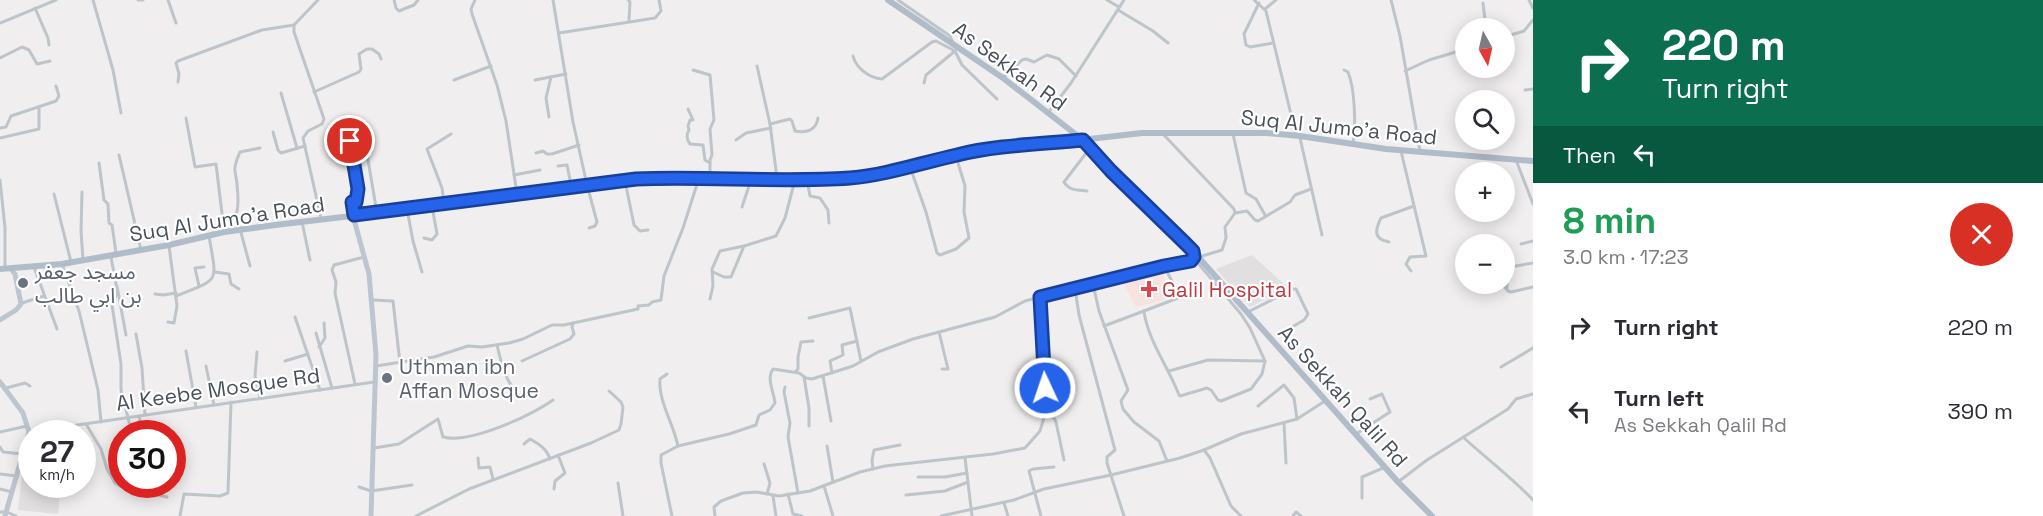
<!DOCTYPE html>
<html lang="en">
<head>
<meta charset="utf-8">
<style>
	:root { --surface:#fff; --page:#f2f2f3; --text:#2b2b33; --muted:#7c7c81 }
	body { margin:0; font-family:"Space Grotesk","Noto Sans Arabic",sans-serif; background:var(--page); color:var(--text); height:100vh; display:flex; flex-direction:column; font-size:22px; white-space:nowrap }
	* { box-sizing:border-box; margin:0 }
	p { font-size:20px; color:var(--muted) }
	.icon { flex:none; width:33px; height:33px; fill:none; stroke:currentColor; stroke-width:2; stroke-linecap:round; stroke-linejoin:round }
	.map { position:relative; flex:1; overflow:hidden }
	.details { display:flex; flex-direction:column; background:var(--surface); width:510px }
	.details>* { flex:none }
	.guide { background:#0b6e4f; color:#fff; overflow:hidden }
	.needle { width:39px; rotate:172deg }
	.tools { position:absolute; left:1455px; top:18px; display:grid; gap:12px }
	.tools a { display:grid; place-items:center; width:60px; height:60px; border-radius:50%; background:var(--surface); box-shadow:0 3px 15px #0003; font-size:30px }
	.speed { position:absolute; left:18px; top:420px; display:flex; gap:12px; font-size:30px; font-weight:700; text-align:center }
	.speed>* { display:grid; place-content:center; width:78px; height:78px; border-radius:50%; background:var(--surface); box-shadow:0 3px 15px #0003; line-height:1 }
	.speed small { font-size:15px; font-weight:400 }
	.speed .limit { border:9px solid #d22; background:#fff; color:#111 }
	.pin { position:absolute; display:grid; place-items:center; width:51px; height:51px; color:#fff; margin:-26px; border:3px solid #fff; border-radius:50%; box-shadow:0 2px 6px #0007 }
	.me { position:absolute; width:66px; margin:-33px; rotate:357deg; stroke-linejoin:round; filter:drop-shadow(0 0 4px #0008) }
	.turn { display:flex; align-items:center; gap:21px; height:126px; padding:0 30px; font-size:27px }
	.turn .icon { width:78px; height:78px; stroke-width:2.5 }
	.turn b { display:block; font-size:42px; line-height:51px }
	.then { display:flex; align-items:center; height:57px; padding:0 30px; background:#0003; gap:12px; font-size:22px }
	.round { display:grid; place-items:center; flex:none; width:63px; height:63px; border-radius:32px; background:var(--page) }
	.overview { display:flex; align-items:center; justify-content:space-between; height:102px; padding:0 30px }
	h1 { font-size:36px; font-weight:800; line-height:45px; color:#1e9e55 }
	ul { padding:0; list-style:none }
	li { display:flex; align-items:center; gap:18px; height:84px; padding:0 30px }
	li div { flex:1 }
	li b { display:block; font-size:22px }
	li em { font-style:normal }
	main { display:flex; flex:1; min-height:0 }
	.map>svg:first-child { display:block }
</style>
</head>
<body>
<main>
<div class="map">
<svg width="1533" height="516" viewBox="0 0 1533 516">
	<rect width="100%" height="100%" fill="#f0eeee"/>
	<!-- education -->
	<g fill="#e1dfdf">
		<path d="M 1252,255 L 1288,288 L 1250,307 L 1216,269 Z"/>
		<path d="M 23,468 L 31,469 L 32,484 L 61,485 L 58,514 L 18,510 Z"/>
	</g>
	<!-- medical -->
	<path fill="#f8e2e0" d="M 1162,273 L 1174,297 L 1136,307 L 1123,282 Z"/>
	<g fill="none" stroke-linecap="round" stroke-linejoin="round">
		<!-- street -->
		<g stroke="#bdc5cb" stroke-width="3">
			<path d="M 93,0 L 113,70 L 121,113"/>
			<path d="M 138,0 L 143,0"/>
			<path d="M 168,0 L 176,23"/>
			<path d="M 394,0 L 396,8 L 399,11 L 414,5 L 418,0"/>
			<path d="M 475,0 L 471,9 L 472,14 L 497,85 L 506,121 L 517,194"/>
			<path d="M 553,0 L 573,122 L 587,185 L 597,222 L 595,226 L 589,228"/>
			<path d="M 628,0 L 630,2 L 629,20"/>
			<path d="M 898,0 L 950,36 L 953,43"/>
			<path d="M 1107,0 L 1119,7"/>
			<path d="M 1254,0 L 1266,11 L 1296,135"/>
			<path d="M 1391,0 L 1400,36 L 1420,151"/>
			<path d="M 1529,0 L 1533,8"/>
			<path d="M 1259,3 L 1244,34 L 1246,45 L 1250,47 L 1273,43"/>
			<path d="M 1483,3 L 1486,28"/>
			<path d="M 35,8 L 48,38 L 49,45"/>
			<path d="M 1265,9 L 1276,0"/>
			<path d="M 1118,10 L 1153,31 L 1168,43"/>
			<path d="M 0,23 L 56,0"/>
			<path d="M 294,25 L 294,32 L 324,119 L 322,124 L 308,131 L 303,138 L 321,218"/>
			<path d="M 559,33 L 655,18 L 661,11 L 659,0"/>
			<path d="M 1504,37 L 1524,31 L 1533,20"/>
			<path d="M 853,56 C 856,68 869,78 882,79 L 932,42 L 936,41 L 955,51 L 962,65 L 997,99"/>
			<path d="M 0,58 L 22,47 L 29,50 L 37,64 L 50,61"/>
			<path d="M 757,66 L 770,124 L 777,178"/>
			<path d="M 693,70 L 710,75 L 714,120 L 710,129 L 712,155 L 710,160 L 710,177"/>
			<path d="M 1344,70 L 1348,72 C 1355,89 1356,125 1353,144"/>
			<path d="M 1405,71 L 1429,60 L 1466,49"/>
			<path d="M 1003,78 L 1022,60 L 1026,59 L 1034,62 L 1047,55 L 1059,59 L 1076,76"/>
			<path d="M 454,80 L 491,66"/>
			<path d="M 535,80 L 566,74"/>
			<path d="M 178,82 L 179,74 L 176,63 L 178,61 L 262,30 L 294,25 L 318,0"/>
			<path d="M 924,83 L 926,75 L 955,51"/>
			<path d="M 1525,90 L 1533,89"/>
			<path d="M 314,92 L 359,72 L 361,69 L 359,54 L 367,49 L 372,49 L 379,54 L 381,59"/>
			<path d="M 281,93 L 297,148"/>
			<path d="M 688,109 L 693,120 L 690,120 L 688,126 L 689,130 C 686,135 686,139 690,144 L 703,145 L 705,160 L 710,163"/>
			<path d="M 1048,113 L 1071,83 L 1124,0"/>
			<path d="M 549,117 L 546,98 L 551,77"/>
			<path d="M 186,118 L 195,167 L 216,164 L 224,230"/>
			<path d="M 770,124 L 790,119 L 792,121 L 795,131 C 806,133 816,131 818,118"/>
			<path d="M 0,128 L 6,127 L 11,116 L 56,101 L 59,96 L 56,86"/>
			<path d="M 273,132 L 278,150 L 281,153 L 305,146"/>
			<path d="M 1163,134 L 1234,209 L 1235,213 L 1247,211 L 1255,220 L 1258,221 L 1290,202 L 1295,195 L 1311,189"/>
			<path d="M 1233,134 L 1246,193 L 1256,199 L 1265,215"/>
			<path d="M 0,138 L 39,129 L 39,107"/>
			<path d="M 1300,138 L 1322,235"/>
			<path d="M 736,140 L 746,133 L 771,128"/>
			<path d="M 349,141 L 358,189 L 356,202 L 352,202 L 354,215"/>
			<path d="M 366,148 L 377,213"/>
			<path d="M 1401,151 L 1426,256 L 1410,257 L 1406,264 L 1411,271"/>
			<path d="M 536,153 L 543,151 L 547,154 L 552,154 L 579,145"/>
			<path d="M 119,155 L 141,250"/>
			<path d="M 1516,160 L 1533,204"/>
			<path d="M 99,163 L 104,200 L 108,204 L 109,223 L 112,225 L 116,253"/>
			<path d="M 558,166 L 567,165 L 571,185"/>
			<path d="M 910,167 L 926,212 L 937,253 L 940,255 L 956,249 L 969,238 L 964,212 L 965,186 L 956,156"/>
			<path d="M 514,175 L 540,170"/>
			<path d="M 0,180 L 5,228 L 5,268"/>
			<path d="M 807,180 L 810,196 L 820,198 L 828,210 L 829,223"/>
			<path d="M 625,181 L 634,225 L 640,231 L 648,230"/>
			<path d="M 1087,191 C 1078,190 1069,191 1064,182 L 1090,148"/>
			<path d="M 82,192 L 81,231 L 83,260"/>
			<path d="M 54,194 L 71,262"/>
			<path d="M 444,203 L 442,188 L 427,149 L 451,134"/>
			<path d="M 742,207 L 751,180"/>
			<path d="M 407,209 L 413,241 L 422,272"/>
			<path d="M 302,222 L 310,260"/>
			<path d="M 424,238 L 432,240 L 437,234 L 432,206"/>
			<path d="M 1389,242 C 1373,239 1375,230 1381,218 L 1414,206"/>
			<path d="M 1521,244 L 1533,241"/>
			<path d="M 111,257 L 116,284 L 117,293 L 112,305 L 121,364 L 121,390 L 132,434"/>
			<path d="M 1199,257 L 1222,250 L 1226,238 L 1225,227 L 1235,213"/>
			<path d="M 62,264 L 79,311 L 98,390 L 101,422"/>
			<path d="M 250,266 L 236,214 C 240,206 237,181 235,171 C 234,165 238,157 240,152 L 260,148"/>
			<path d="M 1164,266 L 1177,291 L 1178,298 L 1144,311 C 1148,341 1168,366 1179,395 L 1180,396 L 1207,388 L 1211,390 L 1218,400 L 1221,401 L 1251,389 L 1262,374 L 1265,361 L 1250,328 L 1241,314 L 1197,262"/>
			<path d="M 34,267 L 57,329"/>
			<path d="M 1504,268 L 1533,263"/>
			<path d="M 215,272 L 229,274 L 231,284 L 239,289"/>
			<path d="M 713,272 L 724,277 L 731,277 L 744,246"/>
			<path d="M 1093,284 L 1099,311 L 1128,390 L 1121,401 L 1123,409 L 1134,422 L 1159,441 L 1167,461"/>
			<path d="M 1483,284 L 1484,284"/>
			<path d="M 1502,284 L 1508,291 L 1511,292 L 1533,287"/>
			<path d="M 117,286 L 126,335"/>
			<path d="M 199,286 L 195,268 L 204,267"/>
			<path d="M 1075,288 L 1079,315 L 1115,450 L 1107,457 L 1107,463 L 1124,516"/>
			<path d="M 1507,289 L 1507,273 L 1511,269"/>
			<path d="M 155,294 L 163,295 L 176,293"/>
			<path d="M 176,296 C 221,278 217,284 209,236"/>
			<path d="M 710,299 L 713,286 L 712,269 L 720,251 L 744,246 L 776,236 L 785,218 L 795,180"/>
			<path d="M 372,300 L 393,301 L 400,363"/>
			<path d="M 22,303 L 44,296"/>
			<path d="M 1248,312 L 1293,289 L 1296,289 L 1308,314 L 1304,320 L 1292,327"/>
			<path d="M 295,317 L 320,390"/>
			<path d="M 809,318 L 850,308 L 861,361"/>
			<path d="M 168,322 L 174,323 L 177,306 L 169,246"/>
			<path d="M 1104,326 L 1144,311"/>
			<path d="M 939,332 L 948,369 L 942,369"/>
			<path d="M 316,333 L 332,388"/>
			<path d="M 136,334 L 142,368 L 145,415"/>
			<path d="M 497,345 C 501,361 504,379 516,391"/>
			<path d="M 319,347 L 325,338 L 324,323"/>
			<path d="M 186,351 L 196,407"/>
			<path d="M 257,352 L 255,376 L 260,398"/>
			<path d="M 285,361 L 308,354"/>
			<path d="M 522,361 L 570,339 L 574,334 L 572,327 L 573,323"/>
			<path d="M 206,366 L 214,405"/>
			<path d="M 376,366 L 434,357 L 468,346 L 482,347 L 509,343 L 523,339 L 552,325 L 564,325 L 638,309 L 638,306 L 649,305 L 652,302 L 661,300 L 664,276 L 683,228 L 699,178"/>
			<path d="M 1501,367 L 1533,348"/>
			<path d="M 796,371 L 798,369 L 798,357 L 801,342 L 813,341"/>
			<path d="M 1169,371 L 1208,360 L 1265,361"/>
			<path d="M 832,373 L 830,361 L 843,355 L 842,345 L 857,341"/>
			<path d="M 667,374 L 660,379 C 658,401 674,425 678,446"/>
			<path d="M 823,376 L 831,421"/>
			<path d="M 804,377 L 809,408 L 809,426"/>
			<path d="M 355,384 L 335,293 L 336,282 L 332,270 L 334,265 L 364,257"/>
			<path d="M 785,387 L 784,392 L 790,423 L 788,437 L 798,493"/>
			<path d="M 6,388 L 25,383 L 30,386"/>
			<path d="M 1258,406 L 1284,385 L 1294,398 L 1297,419"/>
			<path d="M 1045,414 L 1054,418 L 1056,422 L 1064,460"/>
			<path d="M 139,416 L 143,434"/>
			<path d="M 1284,423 L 1286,463"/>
			<path d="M 86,424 L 101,449 L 107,469 L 115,483 L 122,487 L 167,497"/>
			<path d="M 0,432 L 27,426"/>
			<path d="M 29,432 L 374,382"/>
			<path d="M 1356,434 L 1390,412 L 1382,394 L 1370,399"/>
			<path d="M 1464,438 C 1487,459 1511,477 1533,500"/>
			<path d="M 524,444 L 530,439 C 539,444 547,449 550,459"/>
			<path d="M 827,446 L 833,482"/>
			<path d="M 0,447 L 3,452 L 22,454"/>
			<path d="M 374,448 L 399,444 L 438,419 L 443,437 C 470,444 530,416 553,400"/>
			<path d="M 1204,450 L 1210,458 L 1231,506 L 1241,516"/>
			<path d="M 478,458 L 479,468 L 490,467 L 493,479"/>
			<path d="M 965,458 L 972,516"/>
			<path d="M 764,464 L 770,483 L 767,494"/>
			<path d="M 20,466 L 32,467"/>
			<path d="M 873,469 L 872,460 L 874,450 L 900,445"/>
			<path d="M 82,470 L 90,473"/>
			<path d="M 0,474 L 17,476"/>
			<path d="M 918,477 L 945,477 L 967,473"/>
			<path d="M 1398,482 L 1427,460 L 1508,409 L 1516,399 L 1533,394"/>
			<path d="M 618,483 L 623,516"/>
			<path d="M 824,486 L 833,516"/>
			<path d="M 359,487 L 371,491 L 412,485"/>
			<path d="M 0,489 L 12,492"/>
			<path d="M 554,489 L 555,481 L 565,473 L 558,455"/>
			<path d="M 788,494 L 793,514 L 802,516"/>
			<path d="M 906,495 L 945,491 L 968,482"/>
			<path d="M 773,496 L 776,516"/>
			<path d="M 1362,498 L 1362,477 L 1383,468"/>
			<path d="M 1004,503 L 1008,516"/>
			<path d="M 0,512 L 7,512 L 16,516"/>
			<path d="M 180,516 L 184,494 L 220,496 L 228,493 L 231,402"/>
			<path d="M 416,516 L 469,489 L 591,443 L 619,430 L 621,424 L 623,407 L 621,402 L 609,391"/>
			<path d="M 672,516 L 661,463 L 661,455 L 678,446 L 729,434 L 756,425 L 759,415 L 770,410 L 775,403 C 774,392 766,379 773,369 L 799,373 L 806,378 L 812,379 L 853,366 L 878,352 L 913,339 L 995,317 L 1025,301 L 1040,297"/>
			<path d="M 715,516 L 714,507 L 721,501 L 743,493 L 756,492 L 779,496 L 810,491 L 860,472 L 885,466 L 993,454 L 1025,448 L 1040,431 L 1045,414 L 1040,297 L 1164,266 L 1191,261 L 1200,262"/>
			<path d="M 941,516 L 1014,500 L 1044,489 L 1111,475 L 1180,458 L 1204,450 L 1241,434 L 1297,419 L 1325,401"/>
			<path d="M 1041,516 L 1029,471 L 1033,469 L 1054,467"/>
			<path d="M 1293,516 L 1296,512 L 1301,516"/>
		</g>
		<!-- secondary -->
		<g stroke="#bdc6d0" stroke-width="5">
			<path d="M 353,216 L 369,274 L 376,355 L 371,516"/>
			<path d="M 0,320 L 16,310 L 21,304 L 15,274 L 10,268"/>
			<path d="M 0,382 L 23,413 L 29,432 L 5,516"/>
		</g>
		<!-- primary -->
		<g stroke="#b0bcca" stroke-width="6">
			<path d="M 888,0 L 1003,78 L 1083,140 L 1193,251 L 1398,482 L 1432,516"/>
			<path d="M 0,269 L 62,264 L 169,245 L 224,232 L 275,225 L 377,213 L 612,181 L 677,177 L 751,180 L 850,178 L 873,175 L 973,152 L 1142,133 L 1266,133 L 1300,136 L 1386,149 L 1533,161"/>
		</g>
	</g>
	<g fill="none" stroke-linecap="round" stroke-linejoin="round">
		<!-- route casing -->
		<g stroke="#184099" stroke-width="15">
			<path id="route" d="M 350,141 L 358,189 L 356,202 L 352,202 L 354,215 L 636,179 C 708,176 779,183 850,178 C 886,175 921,163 957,155 C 996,145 1043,144 1083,140 L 1111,171 L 1185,243 L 1193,251 L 1194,257 L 1191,261 L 1164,266 L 1040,297 L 1045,388"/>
		</g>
		<!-- route -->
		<use href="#route" stroke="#2563eb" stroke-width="10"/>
	</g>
	<!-- markers -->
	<g fill="#6b7280" stroke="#fff" stroke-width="2">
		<circle cx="23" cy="283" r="6"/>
		<circle cx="387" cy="378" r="6"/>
	</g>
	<path fill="#e0444e" stroke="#fff" stroke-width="2" d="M1146 280h6v6h6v6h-6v6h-6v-6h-6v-6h6z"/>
	<g text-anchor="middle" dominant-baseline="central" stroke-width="4.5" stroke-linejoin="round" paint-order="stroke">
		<!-- street labels -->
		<g font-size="21" fill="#485059" stroke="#fff">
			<text transform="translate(1010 66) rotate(36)">As Sekkah Rd</text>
			<text transform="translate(1339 127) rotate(6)">Suq Al Jumo’a Road</text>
			<text transform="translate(227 219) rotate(-9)">Suq Al Jumo’a Road</text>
			<text transform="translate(218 389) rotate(-8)">Al Keebe Mosque Rd</text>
			<text transform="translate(1343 396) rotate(48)">As Sekkah Qalil Rd</text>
		</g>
		<!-- worship labels -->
		<g font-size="21" fill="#5b616d" stroke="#fff" text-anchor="start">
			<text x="35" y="271">مسجد جعفر<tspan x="35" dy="24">بن ابي طالب</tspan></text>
			<text x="399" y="366">Uthman ibn<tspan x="399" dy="24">Affan Mosque</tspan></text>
		</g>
		<!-- health labels -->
		<g font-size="21" fill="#be3a42" stroke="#fff" text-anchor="start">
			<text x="1162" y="289">Galil Hospital</text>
		</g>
	</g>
</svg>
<div class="tools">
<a><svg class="needle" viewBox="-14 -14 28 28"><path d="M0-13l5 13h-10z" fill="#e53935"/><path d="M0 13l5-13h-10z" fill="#7c7c81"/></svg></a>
<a><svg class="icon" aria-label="search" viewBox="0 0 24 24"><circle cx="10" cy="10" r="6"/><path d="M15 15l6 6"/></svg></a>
<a>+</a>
<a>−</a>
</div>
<div class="speed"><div>27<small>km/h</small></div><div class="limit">30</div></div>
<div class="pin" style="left:350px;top:141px;background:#d93025"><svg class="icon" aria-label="arrive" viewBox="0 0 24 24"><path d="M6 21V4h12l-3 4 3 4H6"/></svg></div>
<svg class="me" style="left:1045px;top:388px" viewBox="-20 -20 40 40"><circle r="17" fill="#2563eb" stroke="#fff" stroke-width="3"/><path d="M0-11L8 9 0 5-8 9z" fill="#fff"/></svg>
</div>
<section class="details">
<div class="guide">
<div class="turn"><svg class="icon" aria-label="right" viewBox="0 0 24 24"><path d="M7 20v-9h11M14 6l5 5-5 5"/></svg><div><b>220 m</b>Turn right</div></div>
<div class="then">Then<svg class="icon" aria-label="left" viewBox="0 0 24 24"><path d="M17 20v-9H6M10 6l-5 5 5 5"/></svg></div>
</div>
<div class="overview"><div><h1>8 min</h1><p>3.0 km · 17:23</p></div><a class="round" style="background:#d93025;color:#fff"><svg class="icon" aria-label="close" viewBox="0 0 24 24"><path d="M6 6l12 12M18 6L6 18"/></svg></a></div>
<ul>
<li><svg class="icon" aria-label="right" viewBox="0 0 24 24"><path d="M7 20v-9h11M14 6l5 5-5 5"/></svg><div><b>Turn right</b></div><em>220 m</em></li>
<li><svg class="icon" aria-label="left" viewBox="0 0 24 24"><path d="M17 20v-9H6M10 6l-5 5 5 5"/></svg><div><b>Turn left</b><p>As Sekkah Qalil Rd</p></div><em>390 m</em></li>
</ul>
</section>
</main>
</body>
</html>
